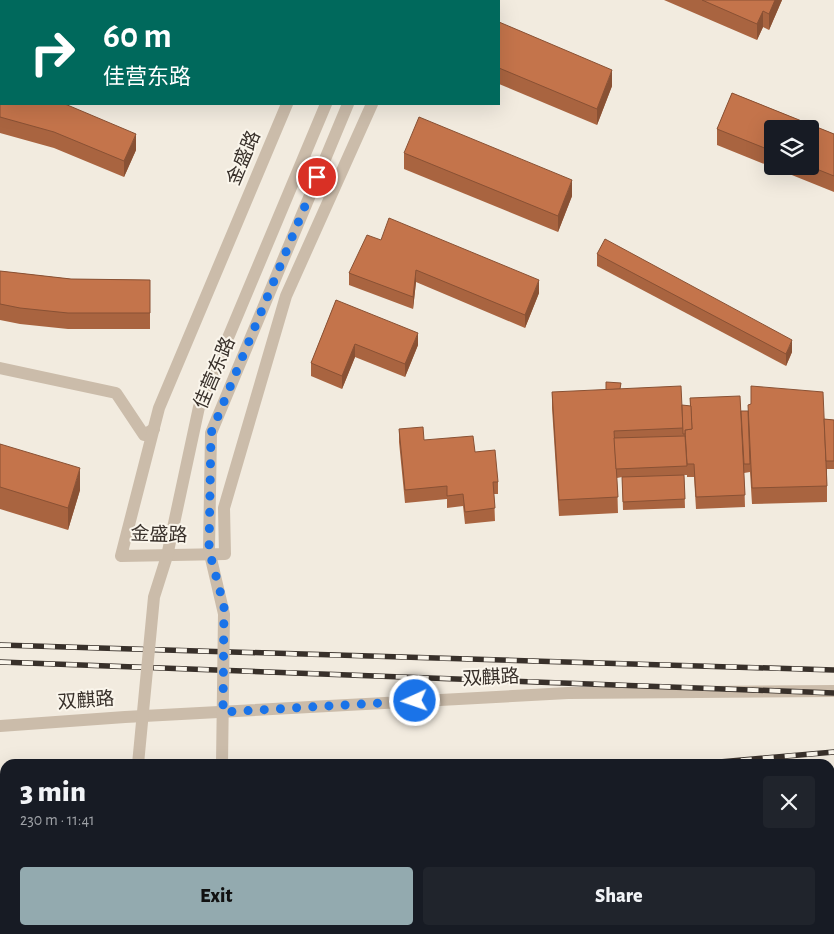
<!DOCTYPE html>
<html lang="en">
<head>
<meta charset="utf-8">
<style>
	:root { --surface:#171b24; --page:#20242c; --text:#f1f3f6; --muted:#9ea1a6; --accent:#93aaaf }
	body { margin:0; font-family:"Alegreya Sans","Noto Sans SC",sans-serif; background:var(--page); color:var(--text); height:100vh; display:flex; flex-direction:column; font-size:19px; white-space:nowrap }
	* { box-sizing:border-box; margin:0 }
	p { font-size:16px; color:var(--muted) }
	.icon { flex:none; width:28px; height:28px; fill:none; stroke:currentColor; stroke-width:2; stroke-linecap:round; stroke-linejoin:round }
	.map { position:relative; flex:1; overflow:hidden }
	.side { position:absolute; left:0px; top:759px; width:835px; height:176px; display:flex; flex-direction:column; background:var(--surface); border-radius:15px 15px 0 0; box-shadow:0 5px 20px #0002 }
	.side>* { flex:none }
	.banner { position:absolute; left:0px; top:0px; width:500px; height:105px; box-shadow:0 5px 20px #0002; background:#00695c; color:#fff; overflow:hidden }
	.controls { position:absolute; left:764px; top:120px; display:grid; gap:10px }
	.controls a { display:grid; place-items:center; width:55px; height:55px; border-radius:5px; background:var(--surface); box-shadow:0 5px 20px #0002; font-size:25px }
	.pin { position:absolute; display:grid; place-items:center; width:42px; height:42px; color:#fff; margin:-21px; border:2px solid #fff; border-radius:50%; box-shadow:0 1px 5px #0007 }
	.me { position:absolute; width:55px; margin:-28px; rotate:267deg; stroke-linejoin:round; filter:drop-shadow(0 0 4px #0008) }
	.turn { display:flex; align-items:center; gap:18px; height:105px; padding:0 20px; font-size:22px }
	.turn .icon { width:65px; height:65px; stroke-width:2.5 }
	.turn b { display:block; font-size:35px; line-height:42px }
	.round { display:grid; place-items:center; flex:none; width:52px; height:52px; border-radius:5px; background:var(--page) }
	.summary { display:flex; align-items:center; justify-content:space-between; height:85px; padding:0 20px }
	h1 { font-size:30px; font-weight:800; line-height:38px }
	.action { display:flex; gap:10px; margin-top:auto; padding:10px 20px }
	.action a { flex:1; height:58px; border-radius:5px; background:var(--accent); color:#111; font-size:20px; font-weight:800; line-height:58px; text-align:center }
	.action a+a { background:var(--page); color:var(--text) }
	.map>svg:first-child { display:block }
</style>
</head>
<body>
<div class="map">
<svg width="834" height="934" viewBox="0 0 834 934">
	<rect width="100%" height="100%" fill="#f2ebdf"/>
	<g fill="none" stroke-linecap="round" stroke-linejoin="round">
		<!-- service -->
		<path stroke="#cbbcaa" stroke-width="12" d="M 0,368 L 116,393 L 144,435 L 154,429"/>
		<!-- minor -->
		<path stroke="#cbbcaa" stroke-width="12" d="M 0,726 L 125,717 L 568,693 L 834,691"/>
		<!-- tertiary -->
		<g stroke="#cbbcaa" stroke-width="12">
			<path d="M 331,1 L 331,0"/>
			<path d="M 369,1 L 369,0"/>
			<path d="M 390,1 L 390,0"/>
			<path d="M 418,1 L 419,0"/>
			<path d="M 287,104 L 159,408 L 121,556 L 225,554 L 224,508 L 286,296 L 372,104"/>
			<path d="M 130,930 L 130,934"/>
			<path d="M 212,934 L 212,930"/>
		</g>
		<!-- rail casing -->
		<g stroke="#38302a" stroke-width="5.5">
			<g id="rail">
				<path d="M 0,645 L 834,670"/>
				<path d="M 0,662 L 834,693"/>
				<path d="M 697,764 L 834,752"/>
				<path d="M 0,829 L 5,828"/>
				<path d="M 0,913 L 5,913"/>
				<path d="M 830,922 L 834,922"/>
				<path d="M 0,931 L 111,934"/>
			</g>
		</g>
		<!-- rail -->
		<use href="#rail" stroke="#faf5eb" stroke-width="4" stroke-dasharray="11" stroke-linecap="butt"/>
		<!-- tertiary-bridge -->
		<g stroke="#cbbcaa" stroke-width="12">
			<path d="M 138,764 L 154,597 L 167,556 L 199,407 L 326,104"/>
			<path d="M 222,764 L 224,614 L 209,550 L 211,433 L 348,104"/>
		</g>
	</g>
	<!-- wall -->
	<g fill="#a96440" fill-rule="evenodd">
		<path d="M 0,0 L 38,0 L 38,1 L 1,1 L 1,7 L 0,6 Z"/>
		<path d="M 664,0 L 782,0 L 769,30 L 763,27 L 757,40 Z"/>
		<path d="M 499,22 L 612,86 L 597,125 L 499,84 Z"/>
		<path d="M 0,85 L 136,150 L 124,177 L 54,148 L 0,133 Z"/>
		<path d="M 732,93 L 834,134 L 834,192 L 717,145 L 717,129 ZM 772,129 L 810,129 L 810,166 L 772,166 Z"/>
		<path d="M 404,153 L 572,196 L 558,232 L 404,169 Z"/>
		<path d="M 381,240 L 539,293 L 525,328 L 416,282 L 413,309 L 349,285 L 349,273 Z"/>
		<path d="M 597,254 L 792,352 L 786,366 L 597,266 Z"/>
		<path d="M 0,271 L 71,279 L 150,280 L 150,329 L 68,329 L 20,324 L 0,320 Z"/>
		<path d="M 336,300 L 418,345 L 405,377 L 355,357 L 342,389 L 311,376 L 311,363 Z"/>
		<path d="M 751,386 L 824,419 L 834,420 L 834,469 L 827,469 L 827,502 L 752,504 L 750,472 L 744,473 L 745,507 L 696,509 L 694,477 L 687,477 L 687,475 L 684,475 L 685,508 L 623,510 L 622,477 L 617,478 L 618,513 L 559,516 L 552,408 L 552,392 L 690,406 L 690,398 L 741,411 L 748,411 L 751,404 Z"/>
		<path d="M 399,429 L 424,440 L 475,452 L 498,482 L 498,494 L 494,494 L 495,521 L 465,524 L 463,506 L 447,508 L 447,499 L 405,503 L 399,442 Z"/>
		<path d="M 0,444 L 80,490 L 68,530 L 0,509 Z"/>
	</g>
	<!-- shaded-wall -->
	<g fill="#895134">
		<path d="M 775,0 L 782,0 L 769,30 L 769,14 Z"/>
		<path d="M 763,11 L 763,27 L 757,40 L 757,24 Z"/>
		<path d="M 612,70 L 612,86 L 597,125 L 597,109 Z"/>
		<path d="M 136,134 L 136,150 L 124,177 L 124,161 Z"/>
		<path d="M 572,180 L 572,196 L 558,232 L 558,216 Z"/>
		<path d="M 416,270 L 416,282 L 413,309 L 413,297 Z"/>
		<path d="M 539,280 L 539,293 L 525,328 L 525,315 Z"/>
		<path d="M 418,333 L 418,345 L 405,377 L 405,364 Z"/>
		<path d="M 792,340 L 792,352 L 786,366 L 786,354 Z"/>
		<path d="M 355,344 L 355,357 L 342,389 L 342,376 Z"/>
		<path d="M 80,468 L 80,490 L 68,530 L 68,508 Z"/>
	</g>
	<!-- building -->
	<g fill="#c4744b" stroke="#895134">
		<path d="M 702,0 L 775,0 L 769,14 L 763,11 L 757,24 Z"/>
		<path d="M 499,22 L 612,70 L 597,109 L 499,68 Z"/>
		<path d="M 0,85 L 1,86 L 1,104 L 65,104 L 136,134 L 124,161 L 54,132 L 0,117 Z"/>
		<path d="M 732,93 L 834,134 L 834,176 L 809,166 L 810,166 L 810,129 L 772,129 L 772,151 L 717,129 Z"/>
		<path d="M 419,117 L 572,180 L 558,216 L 404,153 Z"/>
		<path d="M 389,218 L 539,280 L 525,315 L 416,270 L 413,297 L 349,273 L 367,235 L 381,240 Z"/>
		<path d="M 605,239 L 792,340 L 786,354 L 597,254 Z"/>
		<path d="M 0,271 L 71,279 L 150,280 L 150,313 L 68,313 L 20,308 L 0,304 Z"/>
		<path d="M 336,300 L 418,333 L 405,364 L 355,344 L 342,376 L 311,363 Z"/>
		<path d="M 606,382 L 621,383 L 620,389 L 606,390 Z"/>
		<path d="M 681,386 L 683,428 L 614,431 L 618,497 L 559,500 L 552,392 Z"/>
		<path d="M 751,386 L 823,392 L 827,486 L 752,488 L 748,405 L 751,404 Z"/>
		<path d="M 740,396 L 745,495 L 696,497 L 694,464 L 687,464 L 685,430 L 692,429 L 690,398 Z"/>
		<path d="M 682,405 L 691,406 L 692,429 L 685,430 L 685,434 L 683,434 Z"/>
		<path d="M 741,411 L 748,411 L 750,464 L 744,464 Z"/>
		<path d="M 824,419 L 834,420 L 834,461 L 826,461 Z"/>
		<path d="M 423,427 L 424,440 L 473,436 L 475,452 L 495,450 L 498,482 L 493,482 L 495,508 L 465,512 L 463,494 L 447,496 L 447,486 L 405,490 L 399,429 Z"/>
		<path d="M 685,436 L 687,466 L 616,469 L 614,438 Z"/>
		<path d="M 0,444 L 80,468 L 68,508 L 0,487 Z"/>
		<path d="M 684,475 L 685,499 L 623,502 L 622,477 Z"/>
	</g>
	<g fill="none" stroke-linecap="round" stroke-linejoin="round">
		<!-- route -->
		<path stroke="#1a73e8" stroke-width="9" stroke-dasharray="0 16.2" d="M 317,177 L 211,433 L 209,550 L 224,606 L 223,712 L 415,701"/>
	</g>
	<g text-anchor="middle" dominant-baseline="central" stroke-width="4" stroke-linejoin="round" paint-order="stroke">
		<!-- street labels -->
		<g font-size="19" fill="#38302a" stroke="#faf5eb">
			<text transform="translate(244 158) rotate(-67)">金盛路</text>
			<text transform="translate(215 373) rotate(-67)">佳营东路</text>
			<text transform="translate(159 535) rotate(2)">金盛路</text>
			<text transform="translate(491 678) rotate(-3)">双麒路</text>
			<text transform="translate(86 701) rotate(-4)">双麒路</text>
		</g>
	</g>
</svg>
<div class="controls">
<a><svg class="icon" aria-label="layers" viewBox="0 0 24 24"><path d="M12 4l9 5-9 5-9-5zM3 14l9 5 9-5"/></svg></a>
</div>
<div class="pin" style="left:317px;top:177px;background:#d93025"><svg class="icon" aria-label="arrive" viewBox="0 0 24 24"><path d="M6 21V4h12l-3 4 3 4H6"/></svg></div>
<svg class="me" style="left:415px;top:701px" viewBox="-20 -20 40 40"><circle r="17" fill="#1a73e8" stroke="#fff" stroke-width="3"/><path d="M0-11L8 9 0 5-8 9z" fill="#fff"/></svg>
<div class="banner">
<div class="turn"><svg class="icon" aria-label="right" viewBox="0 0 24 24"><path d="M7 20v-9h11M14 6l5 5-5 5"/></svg><div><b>60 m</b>佳营东路</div></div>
</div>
<section class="side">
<div class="summary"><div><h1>3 min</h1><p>230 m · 11:41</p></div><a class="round"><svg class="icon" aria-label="close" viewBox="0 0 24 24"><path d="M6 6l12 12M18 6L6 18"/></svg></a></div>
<div class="action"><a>Exit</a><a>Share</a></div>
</section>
</div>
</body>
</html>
